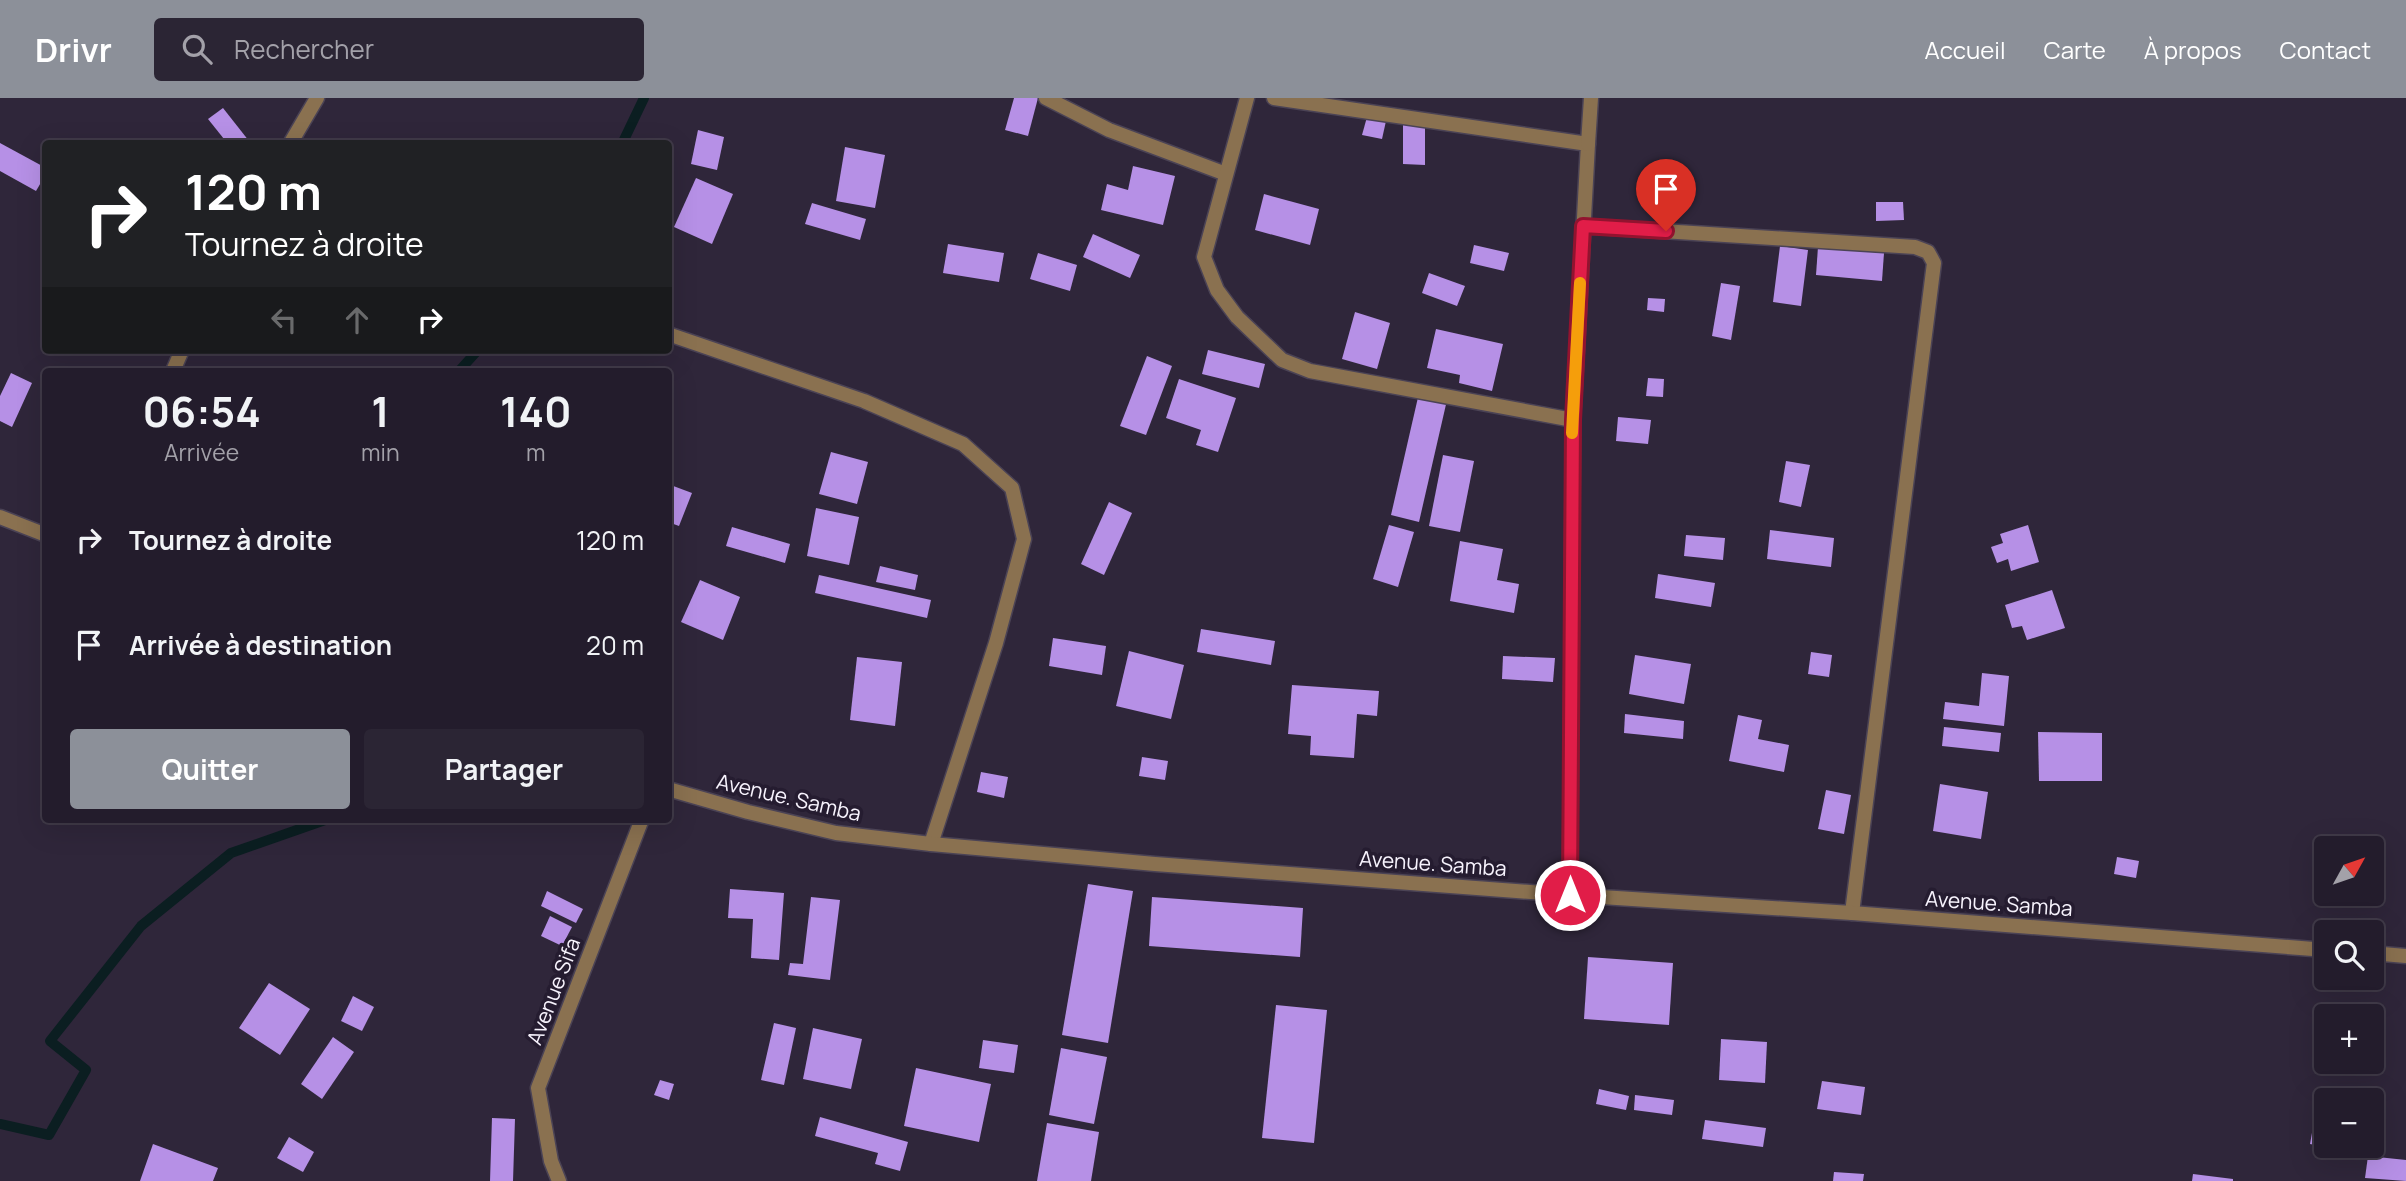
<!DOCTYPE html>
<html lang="fr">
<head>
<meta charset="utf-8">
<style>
	:root { --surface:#231c2c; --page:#2b2534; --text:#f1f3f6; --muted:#a3a1a9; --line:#403a48; --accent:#8c9099 }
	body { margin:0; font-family:Manrope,sans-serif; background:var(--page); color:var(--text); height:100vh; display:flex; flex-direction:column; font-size:26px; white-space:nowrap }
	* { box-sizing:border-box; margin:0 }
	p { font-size:23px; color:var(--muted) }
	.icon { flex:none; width:38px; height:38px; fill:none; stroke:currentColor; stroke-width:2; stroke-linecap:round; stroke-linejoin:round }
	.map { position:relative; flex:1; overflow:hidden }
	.details { position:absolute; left:42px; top:270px; width:630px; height:455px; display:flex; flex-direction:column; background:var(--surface); border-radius:7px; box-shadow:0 7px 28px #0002,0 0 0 2px var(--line) }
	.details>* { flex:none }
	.banner { position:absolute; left:42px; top:42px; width:630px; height:214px; border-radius:7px; box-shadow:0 7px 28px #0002,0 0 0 2px var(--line); background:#202124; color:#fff; overflow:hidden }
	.needle { width:46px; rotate:50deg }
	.fabs { position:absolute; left:2314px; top:738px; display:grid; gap:14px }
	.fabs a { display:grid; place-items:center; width:70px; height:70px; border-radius:7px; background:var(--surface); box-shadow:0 7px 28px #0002,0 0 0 2px var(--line); font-size:35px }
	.pin { position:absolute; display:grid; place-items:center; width:60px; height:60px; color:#fff; margin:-72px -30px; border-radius:50% 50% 50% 0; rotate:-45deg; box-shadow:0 0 7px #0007 }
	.pin .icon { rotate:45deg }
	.me { position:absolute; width:77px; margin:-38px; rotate:0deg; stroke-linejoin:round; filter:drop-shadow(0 0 5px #0008) }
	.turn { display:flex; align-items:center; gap:24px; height:147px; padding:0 28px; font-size:32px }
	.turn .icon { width:91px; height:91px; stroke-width:2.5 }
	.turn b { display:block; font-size:49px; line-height:60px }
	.lanes { display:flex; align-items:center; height:66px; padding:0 28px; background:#0003; justify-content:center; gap:35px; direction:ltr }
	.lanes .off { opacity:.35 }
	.eta { display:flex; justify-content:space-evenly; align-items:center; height:119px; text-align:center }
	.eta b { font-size:42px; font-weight:700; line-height:49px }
	.action { display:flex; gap:14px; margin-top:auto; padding:14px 28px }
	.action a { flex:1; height:80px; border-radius:7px; background:var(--accent); color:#fff; font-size:28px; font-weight:700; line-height:80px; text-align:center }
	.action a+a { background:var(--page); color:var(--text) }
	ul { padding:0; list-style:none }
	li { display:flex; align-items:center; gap:21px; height:105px; padding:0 28px }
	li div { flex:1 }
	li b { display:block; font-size:26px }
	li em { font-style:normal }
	header { display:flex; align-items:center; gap:42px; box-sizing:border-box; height:98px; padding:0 35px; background:var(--accent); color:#fff }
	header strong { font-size:33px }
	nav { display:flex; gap:38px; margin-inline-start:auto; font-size:24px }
	.search { width:490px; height:63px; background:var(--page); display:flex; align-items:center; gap:18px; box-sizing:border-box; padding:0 24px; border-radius:7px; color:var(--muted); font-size:26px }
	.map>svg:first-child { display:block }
</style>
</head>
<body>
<header>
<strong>Drivr</strong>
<div class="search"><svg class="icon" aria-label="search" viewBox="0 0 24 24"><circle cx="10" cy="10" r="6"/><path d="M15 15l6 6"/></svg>Rechercher</div>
<nav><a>Accueil</a><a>Carte</a><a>À propos</a><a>Contact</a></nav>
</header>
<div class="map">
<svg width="2406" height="1083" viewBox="0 0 2406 1083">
	<rect width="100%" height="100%" fill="#2f263a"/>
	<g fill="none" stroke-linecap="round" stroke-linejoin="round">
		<!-- stream -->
		<g stroke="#0b1e21" stroke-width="10">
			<path d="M 622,46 L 644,0"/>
			<path d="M 459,273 L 478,252"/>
			<path d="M 0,1026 L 49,1037 L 86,972 L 50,943 L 141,828 L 231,755 L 328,721"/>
		</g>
	</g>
	<!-- building -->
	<g fill="#b690e6">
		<path d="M 1014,0 L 1038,0 L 1028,38 L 1005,32 Z"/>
		<path d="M 223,10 L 249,43 L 247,46 L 228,46 L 208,21 Z"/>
		<path d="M 1367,19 L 1386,23 L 1382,41 L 1362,37 Z"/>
		<path d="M 1403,21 L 1425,22 L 1425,67 L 1403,66 Z"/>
		<path d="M 698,32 L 724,39 L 717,72 L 691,66 Z"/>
		<path d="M 0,45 L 46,70 L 46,76 L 36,93 L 0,73 Z"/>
		<path d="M 845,49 L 885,57 L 875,110 L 836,103 Z"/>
		<path d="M 1133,68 L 1175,78 L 1163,127 L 1101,112 L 1107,86 L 1128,92 Z"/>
		<path d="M 696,80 L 733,96 L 712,146 L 674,129 Z"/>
		<path d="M 1264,96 L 1319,111 L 1310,147 L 1255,132 Z"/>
		<path d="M 1876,104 L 1903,104 L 1904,122 L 1876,123 Z"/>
		<path d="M 812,105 L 866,121 L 860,142 L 805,126 Z"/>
		<path d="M 1093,136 L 1140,157 L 1130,180 L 1083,159 Z"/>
		<path d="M 948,146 L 1004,155 L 999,184 L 943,175 Z"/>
		<path d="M 1474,147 L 1509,155 L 1504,173 L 1470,165 Z"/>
		<path d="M 1780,148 L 1808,152 L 1801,208 L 1773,204 Z"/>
		<path d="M 1818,149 L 1884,155 L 1882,183 L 1816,177 Z"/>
		<path d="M 1038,155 L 1077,167 L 1070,193 L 1030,181 Z"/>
		<path d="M 1429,175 L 1465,188 L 1457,208 L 1422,195 Z"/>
		<path d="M 1721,185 L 1740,188 L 1731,242 L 1712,238 Z"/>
		<path d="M 1648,200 L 1665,201 L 1664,214 L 1647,212 Z"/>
		<path d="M 1355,214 L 1390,225 L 1377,271 L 1342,261 Z"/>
		<path d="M 1436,231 L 1503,246 L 1492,293 L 1459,285 L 1460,277 L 1427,270 Z"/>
		<path d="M 1208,252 L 1265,266 L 1259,290 L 1202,276 Z"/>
		<path d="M 1147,258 L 1172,268 L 1146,337 L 1120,328 Z"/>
		<path d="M 11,275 L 32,285 L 12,329 L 0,323 L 0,298 Z"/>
		<path d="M 1648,280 L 1664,281 L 1663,299 L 1646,298 Z"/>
		<path d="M 1179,281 L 1236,300 L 1218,354 L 1196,347 L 1201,332 L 1166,320 Z"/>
		<path d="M 1419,295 L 1447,302 L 1419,424 L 1391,417 Z"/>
		<path d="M 1618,319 L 1651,322 L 1648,346 L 1616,343 Z"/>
		<path d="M 831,354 L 868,364 L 857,406 L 819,396 Z"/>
		<path d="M 1443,357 L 1474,363 L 1460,434 L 1429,428 Z"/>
		<path d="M 1786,363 L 1810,367 L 1801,409 L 1779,404 Z"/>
		<path d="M 668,386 L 692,395 L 679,428 L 668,424 Z"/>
		<path d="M 1109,404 L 1132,415 L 1104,477 L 1081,466 Z"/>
		<path d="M 816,410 L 859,419 L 849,467 L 807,458 Z"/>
		<path d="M 1389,427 L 1414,434 L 1398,489 L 1373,481 Z"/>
		<path d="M 2028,427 L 2039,464 L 2011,473 L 2008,461 L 1997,465 L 1991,449 L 2003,445 L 2000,436 Z"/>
		<path d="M 732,429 L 790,446 L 785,465 L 726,448 Z"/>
		<path d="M 1770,432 L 1834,440 L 1831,469 L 1767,461 Z"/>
		<path d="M 1686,437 L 1725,440 L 1723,462 L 1684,458 Z"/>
		<path d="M 1460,443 L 1503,451 L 1497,482 L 1519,486 L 1514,515 L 1450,503 Z"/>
		<path d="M 880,468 L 918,477 L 915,492 L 876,484 Z"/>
		<path d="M 1658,476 L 1715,485 L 1711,509 L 1655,500 Z"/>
		<path d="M 819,477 L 931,502 L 927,520 L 815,495 Z"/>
		<path d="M 700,482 L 740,499 L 723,542 L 681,524 Z"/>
		<path d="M 2052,492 L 2065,530 L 2027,542 L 2022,528 L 2012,530 L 2005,507 Z"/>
		<path d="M 1201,531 L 1275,543 L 1271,567 L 1197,554 Z"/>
		<path d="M 1053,540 L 1106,548 L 1102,577 L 1049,568 Z"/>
		<path d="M 1129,553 L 1184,567 L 1171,621 L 1116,608 Z"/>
		<path d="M 1811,554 L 1832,557 L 1829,579 L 1808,576 Z"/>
		<path d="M 1635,557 L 1691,566 L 1684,606 L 1629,596 Z"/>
		<path d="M 1503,558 L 1555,560 L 1553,584 L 1502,581 Z"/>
		<path d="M 857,559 L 902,564 L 895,628 L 850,622 Z"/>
		<path d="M 1982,575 L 2009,578 L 2004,628 L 1943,621 L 1945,604 L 1979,608 Z"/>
		<path d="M 1292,587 L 1379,593 L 1377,618 L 1357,616 L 1354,660 L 1310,657 L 1311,638 L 1288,636 Z"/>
		<path d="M 1625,616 L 1684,623 L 1683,641 L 1624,635 Z"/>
		<path d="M 1738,617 L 1762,622 L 1758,641 L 1789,647 L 1784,674 L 1729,663 Z"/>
		<path d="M 1944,629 L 2001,635 L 1999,654 L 1942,648 Z"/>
		<path d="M 2038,634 L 2102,635 L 2102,683 L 2039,683 Z"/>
		<path d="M 1142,659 L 1168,663 L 1165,682 L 1139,678 Z"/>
		<path d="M 981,674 L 1008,679 L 1004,700 L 977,694 Z"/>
		<path d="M 1940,686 L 1988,694 L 1981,741 L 1933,733 Z"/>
		<path d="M 1826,692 L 1851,697 L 1844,736 L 1818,731 Z"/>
		<path d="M 2117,759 L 2139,763 L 2136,780 L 2114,776 Z"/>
		<path d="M 1088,786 L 1133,793 L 1108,945 L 1062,937 Z"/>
		<path d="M 730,791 L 784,795 L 779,862 L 751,860 L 753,821 L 728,820 Z"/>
		<path d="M 547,793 L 583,811 L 576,825 L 541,808 Z"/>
		<path d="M 811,799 L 840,802 L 830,882 L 788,877 L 790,865 L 803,866 Z"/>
		<path d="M 1152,799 L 1303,810 L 1300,859 L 1149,848 Z"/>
		<path d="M 550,818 L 572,829 L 562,848 L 541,838 Z"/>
		<path d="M 1588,859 L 1673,865 L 1669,927 L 1584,921 Z"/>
		<path d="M 269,885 L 310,911 L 280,957 L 239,930 Z"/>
		<path d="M 353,898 L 374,909 L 362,933 L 341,923 Z"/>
		<path d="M 1276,907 L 1327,912 L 1314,1045 L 1262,1040 Z"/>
		<path d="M 774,925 L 796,930 L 784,987 L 761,982 Z"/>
		<path d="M 813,930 L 862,941 L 851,991 L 803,981 Z"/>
		<path d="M 333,939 L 354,954 L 322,1001 L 301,986 Z"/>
		<path d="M 1721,941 L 1767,944 L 1765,985 L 1719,982 Z"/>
		<path d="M 983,942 L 1018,947 L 1014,975 L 979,970 Z"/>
		<path d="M 1061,950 L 1107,959 L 1094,1026 L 1049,1017 Z"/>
		<path d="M 916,970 L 991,986 L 979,1044 L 904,1028 Z"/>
		<path d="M 660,982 L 674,986 L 669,1002 L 654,997 Z"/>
		<path d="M 1822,983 L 1865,989 L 1861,1017 L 1817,1011 Z"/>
		<path d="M 2320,990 L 2341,994 L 2339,1003 L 2326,1003 L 2326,1049 L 2310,1046 Z"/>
		<path d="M 1599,991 L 1629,998 L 1626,1012 L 1596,1006 Z"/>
		<path d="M 1635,997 L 1674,1002 L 1672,1017 L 1634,1012 Z"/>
		<path d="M 820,1019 L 908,1044 L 900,1073 L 875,1066 L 878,1055 L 815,1038 Z"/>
		<path d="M 492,1020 L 515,1021 L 513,1083 L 490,1083 Z"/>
		<path d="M 1705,1022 L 1766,1030 L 1763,1049 L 1702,1041 Z"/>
		<path d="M 1047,1025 L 1099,1034 L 1091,1083 L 1037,1083 Z"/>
		<path d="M 289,1039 L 314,1054 L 303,1074 L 277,1060 Z"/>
		<path d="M 153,1046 L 218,1070 L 213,1083 L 140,1083 Z"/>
		<path d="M 2368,1058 L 2406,1062 L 2406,1083 L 2365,1080 Z"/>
		<path d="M 1834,1074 L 1864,1076 L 1863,1083 L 1833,1083 Z"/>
		<path d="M 2193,1076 L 2233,1081 L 2233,1083 L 2192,1083 Z"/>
	</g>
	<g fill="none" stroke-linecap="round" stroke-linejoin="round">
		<!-- minor casing -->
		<g stroke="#4b4355" stroke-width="17">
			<g id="minor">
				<path d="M 1046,0 L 1109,32 L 1226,76"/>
				<path d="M 1247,0 L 1204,159 L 1217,192 L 1237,219 L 1282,262 L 1310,273 L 1573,322"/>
				<path d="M 1274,0 L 1588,46 L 1573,322 L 1570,797"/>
				<path d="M 290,46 L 317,0"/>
				<path d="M 1588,46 L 1591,0"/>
				<path d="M 1583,128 L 1915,149 L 1928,154 L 1934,165 L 1852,815"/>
				<path d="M 668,236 L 864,303 L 963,346 L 1012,390 L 1024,441 L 996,545 L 931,746"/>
				<path d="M 173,273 L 182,252"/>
				<path d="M 559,1083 L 551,1063 L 538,990 L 642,721"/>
			</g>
		</g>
		<!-- tertiary casing -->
		<g stroke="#4b4355" stroke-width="17">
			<g id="tertiary">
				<path d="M 0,419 L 46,437"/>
				<path d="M 668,691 L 748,714 L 836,735 L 931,746 L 1155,766 L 1570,797 L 1852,815 L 2326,852"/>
				<path d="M 2371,855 L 2406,858"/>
			</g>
		</g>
		<!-- minor -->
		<use href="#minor" stroke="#8a7150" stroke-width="14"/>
		<!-- tertiary -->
		<use href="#tertiary" stroke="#8a7150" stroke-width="14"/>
	</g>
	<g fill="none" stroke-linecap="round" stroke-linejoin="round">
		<!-- route casing -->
		<g stroke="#92132f" stroke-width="18">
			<path id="route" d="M 1570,797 L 1573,322 L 1583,128 L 1666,133"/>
		</g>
		<!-- route -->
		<use href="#route" stroke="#e11d48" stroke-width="12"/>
		<!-- slow -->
		<path stroke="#f59e0b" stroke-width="12" d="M 1572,335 L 1580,185"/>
	</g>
	<g text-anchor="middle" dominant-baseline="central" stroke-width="7" stroke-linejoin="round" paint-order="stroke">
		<!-- street labels -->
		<g font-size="21" fill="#f7f3fd" stroke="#251c30">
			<text transform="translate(789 699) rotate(13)">Avenue. Samba</text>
			<text transform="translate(1433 765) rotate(4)">Avenue. Samba</text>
			<text transform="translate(1999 805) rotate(4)">Avenue. Samba</text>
			<text transform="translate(553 893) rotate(-69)">Avenue Sifa</text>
		</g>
	</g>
</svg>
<div class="fabs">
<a><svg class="needle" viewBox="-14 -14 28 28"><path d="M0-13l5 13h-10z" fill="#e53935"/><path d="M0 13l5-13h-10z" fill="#a3a1a9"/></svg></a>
<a><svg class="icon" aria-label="search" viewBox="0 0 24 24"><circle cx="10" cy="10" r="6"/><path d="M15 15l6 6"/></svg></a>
<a>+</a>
<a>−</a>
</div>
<div class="pin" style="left:1666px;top:133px;background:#d93025"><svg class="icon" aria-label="arrive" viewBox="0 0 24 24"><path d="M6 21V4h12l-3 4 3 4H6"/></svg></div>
<svg class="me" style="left:1570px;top:797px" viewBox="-20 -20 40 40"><circle r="17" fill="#e11d48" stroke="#fff" stroke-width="3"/><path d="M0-11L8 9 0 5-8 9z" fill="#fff"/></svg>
<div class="banner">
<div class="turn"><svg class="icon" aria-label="right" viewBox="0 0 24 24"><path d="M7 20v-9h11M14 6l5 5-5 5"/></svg><div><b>120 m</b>Tournez à droite</div></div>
<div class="lanes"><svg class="icon off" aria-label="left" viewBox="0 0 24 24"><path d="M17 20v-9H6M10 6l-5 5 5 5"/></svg><svg class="icon off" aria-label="ahead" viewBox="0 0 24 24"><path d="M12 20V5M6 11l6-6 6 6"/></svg><svg class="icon" aria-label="right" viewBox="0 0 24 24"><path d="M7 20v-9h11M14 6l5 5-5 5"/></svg></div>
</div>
<section class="details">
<div class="eta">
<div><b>06:54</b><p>Arrivée</p></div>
<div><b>1</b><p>min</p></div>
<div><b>140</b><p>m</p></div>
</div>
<ul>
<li><svg class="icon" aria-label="right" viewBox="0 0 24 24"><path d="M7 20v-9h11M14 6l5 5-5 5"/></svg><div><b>Tournez à droite</b></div><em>120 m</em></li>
<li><svg class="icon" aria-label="arrive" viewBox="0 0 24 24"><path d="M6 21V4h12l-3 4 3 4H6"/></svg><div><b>Arrivée à destination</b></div><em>20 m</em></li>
</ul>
<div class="action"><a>Quitter</a><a>Partager</a></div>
</section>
</div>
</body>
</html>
